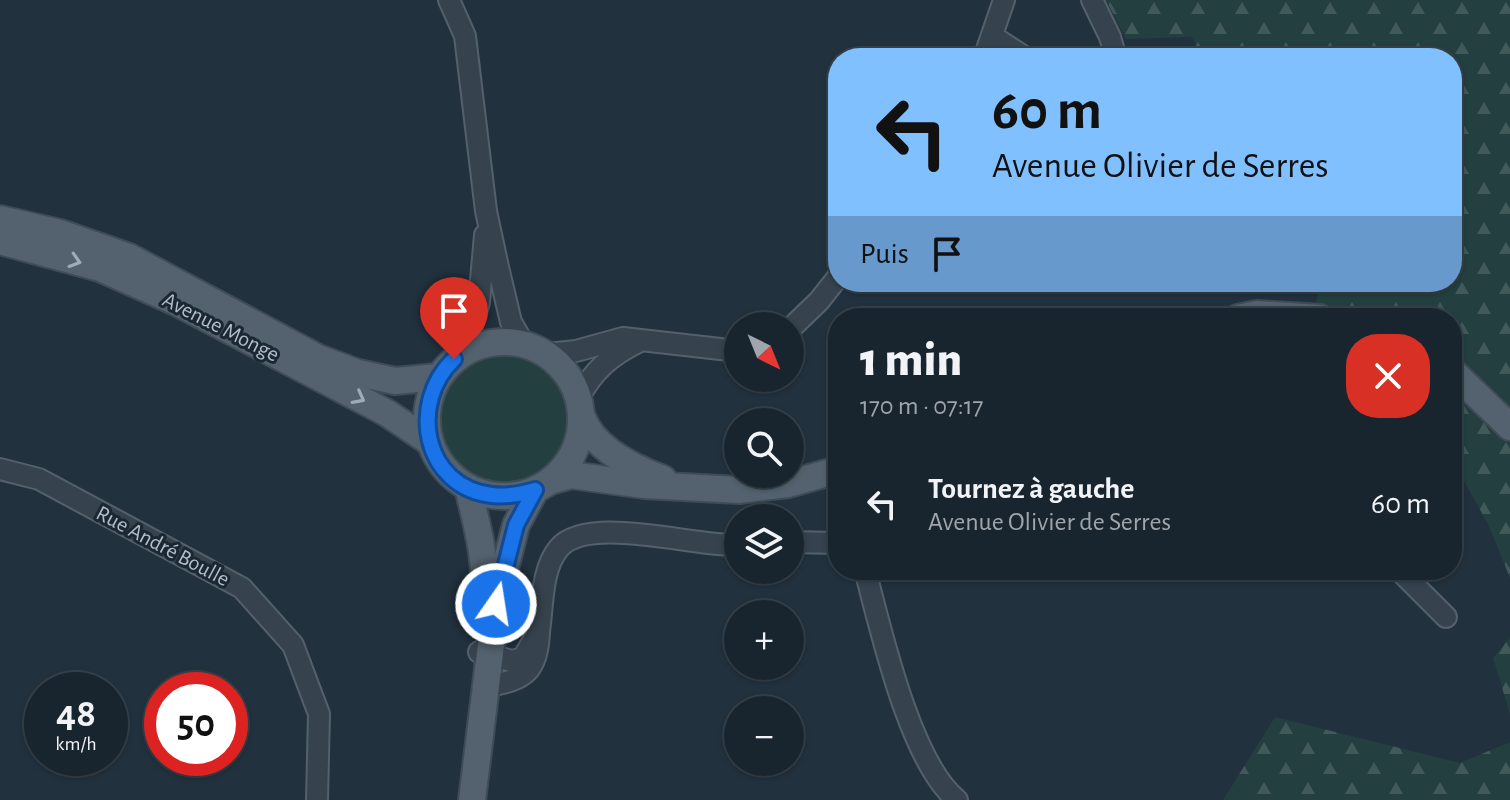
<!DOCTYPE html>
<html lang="fr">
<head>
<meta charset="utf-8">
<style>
	:root { --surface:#19252e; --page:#26313a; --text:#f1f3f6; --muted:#9fa5aa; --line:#37424a }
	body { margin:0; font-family:"Alegreya Sans",sans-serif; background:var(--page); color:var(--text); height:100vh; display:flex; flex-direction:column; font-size:30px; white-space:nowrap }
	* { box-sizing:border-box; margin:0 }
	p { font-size:26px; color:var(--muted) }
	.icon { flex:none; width:44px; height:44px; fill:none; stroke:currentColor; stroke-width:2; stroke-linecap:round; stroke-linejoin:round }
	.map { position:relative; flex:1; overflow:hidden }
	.drawer { position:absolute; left:828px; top:308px; width:634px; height:272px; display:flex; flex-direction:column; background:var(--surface); border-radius:32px; box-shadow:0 2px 6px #0004,0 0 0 2px var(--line) }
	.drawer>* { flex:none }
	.top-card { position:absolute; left:828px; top:48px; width:634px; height:244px; border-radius:32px; box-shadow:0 2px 6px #0004,0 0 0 2px var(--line); background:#81c0ff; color:#111; overflow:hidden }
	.needle { width:52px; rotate:137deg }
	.tools { position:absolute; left:724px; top:312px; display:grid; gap:16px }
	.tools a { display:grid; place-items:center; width:80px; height:80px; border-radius:50%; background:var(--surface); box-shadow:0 2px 6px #0004,0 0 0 2px var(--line); font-size:40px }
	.speed { position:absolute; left:24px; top:672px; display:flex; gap:16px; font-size:40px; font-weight:700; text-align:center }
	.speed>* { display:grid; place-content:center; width:104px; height:104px; border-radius:50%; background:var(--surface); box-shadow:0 2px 6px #0004,0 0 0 2px var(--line); line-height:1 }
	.speed small { font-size:20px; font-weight:400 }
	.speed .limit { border:12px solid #d22; background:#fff; color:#111 }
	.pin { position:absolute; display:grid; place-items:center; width:68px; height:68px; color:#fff; margin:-82px -34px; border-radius:50% 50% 50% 0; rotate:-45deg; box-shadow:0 0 8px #0007 }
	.pin .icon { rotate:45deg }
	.me { position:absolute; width:88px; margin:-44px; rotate:13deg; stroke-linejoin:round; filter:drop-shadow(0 0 6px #0008) }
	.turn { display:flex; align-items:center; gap:28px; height:168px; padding:0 32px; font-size:36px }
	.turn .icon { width:104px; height:104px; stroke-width:2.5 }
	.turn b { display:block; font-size:56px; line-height:68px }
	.then { display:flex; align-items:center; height:76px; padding:0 32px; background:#0003; gap:16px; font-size:30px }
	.round { display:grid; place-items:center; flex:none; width:84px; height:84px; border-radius:32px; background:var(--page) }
	.summary { display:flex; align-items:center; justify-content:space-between; height:136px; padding:0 32px }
	h1 { font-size:48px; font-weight:800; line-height:60px }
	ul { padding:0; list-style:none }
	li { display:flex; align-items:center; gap:24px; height:120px; padding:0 32px }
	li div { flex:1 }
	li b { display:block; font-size:30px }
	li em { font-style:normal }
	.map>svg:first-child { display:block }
</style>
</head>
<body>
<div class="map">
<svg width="1510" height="800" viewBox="0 0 1510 800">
	<defs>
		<pattern id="forest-firs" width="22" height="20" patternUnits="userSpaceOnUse" patternTransform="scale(2)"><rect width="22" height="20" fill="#233f3f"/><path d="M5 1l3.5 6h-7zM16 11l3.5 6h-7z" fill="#415959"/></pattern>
	</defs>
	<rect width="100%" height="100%" fill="#21313e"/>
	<!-- grass -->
	<circle fill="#233f3f" cx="503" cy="417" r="68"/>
	<!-- forest -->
	<g fill="url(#forest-firs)">
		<path d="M 1106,0 L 1510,0 L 1510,578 L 1488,524 L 1464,481 L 1452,484 L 1452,318 L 1312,318 L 1321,282 L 1452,282 L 1452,58 L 1202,58 L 1192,37 L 1126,39 Z"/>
		<path d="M 1510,637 L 1510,714 L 1493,658 Z"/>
		<path d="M 1275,717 L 1460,763 L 1510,742 L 1510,800 L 1223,800 Z"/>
	</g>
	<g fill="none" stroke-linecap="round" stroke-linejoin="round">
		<!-- minor casing -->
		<g stroke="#54606c" stroke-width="24">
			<g id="minor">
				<path d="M 449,0 L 465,36 L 486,211 L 498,267 L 511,322 L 523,343"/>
				<path d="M 1092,0 L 1110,37 L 1116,58"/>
				<path d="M 992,36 L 1026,58"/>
				<path d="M 984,58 L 1004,0"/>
				<path d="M 790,329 L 819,301 L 838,277"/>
				<path d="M 464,352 L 479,302 L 485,235"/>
				<path d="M 547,354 L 576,351 L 623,338 L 738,351"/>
				<path d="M 579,397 C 594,370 610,356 638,342"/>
				<path d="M 0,469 L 39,479 L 242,588 L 293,645 L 319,714 L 317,800"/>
				<path d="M 790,542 L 838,543"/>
				<path d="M 865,570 C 881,630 910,762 957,800"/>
				<path d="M 1399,570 L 1446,617"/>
				<path d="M 539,631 C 543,606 541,569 559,548 C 588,514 695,547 738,545"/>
				<path d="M 479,652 L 512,661 L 523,658 L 539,631 C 538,671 525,680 488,686"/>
			</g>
		</g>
		<!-- major casing -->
		<g stroke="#3f4c57" stroke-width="30">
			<g id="major">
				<path d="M 0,219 L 60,233 L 129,257 L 318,358 L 358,373 L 395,381 L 438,377"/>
				<path d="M 0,241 L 100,268 L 176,302 L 387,413 L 430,442"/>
				<path d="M 1238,318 L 1257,314 L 1320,318"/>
				<circle cx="504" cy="419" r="77"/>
				<path d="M 1452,371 L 1510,427"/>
				<path d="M 582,417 C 593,448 634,468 663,479"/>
				<path d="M 550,481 L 571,475 L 644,485 L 739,490 L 788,484 L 838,470"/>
				<path d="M 468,488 C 478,528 489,569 483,610"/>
				<path d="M 472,800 L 496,604 L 516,525 L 535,490"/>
			</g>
		</g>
		<!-- minor -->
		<use href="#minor" stroke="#36434e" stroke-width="20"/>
		<!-- major -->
		<use href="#major" stroke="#53626e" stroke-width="26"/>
	</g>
	<!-- one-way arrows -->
	<defs><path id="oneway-chevron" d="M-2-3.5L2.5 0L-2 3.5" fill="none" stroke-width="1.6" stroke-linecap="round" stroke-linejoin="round" transform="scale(2)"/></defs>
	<g stroke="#9eabb8">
		<use href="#oneway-chevron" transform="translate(75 261) rotate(17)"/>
		<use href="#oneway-chevron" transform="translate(359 398) rotate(28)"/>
	</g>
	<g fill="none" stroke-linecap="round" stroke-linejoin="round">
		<!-- route casing -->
		<g stroke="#114b97" stroke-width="20">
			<path id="route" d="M 454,359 C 408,403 423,487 492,495 C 507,497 521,494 535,490 L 516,525 L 496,604"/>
		</g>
		<!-- route -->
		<use href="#route" stroke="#1a73e8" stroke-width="14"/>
	</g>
	<g text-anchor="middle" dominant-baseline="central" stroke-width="6" stroke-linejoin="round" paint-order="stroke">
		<!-- street labels -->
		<g font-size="22" fill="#b1bdca" stroke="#1b2833">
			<text transform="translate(221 327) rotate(27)">Avenue Monge</text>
			<text transform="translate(163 546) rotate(28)">Rue André Boulle</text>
		</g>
	</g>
</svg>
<div class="tools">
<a><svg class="needle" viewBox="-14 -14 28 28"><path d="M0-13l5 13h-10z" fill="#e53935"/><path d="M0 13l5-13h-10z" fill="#9fa5aa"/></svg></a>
<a><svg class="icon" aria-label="search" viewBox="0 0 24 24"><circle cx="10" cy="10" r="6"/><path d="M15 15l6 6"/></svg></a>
<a><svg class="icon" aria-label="layers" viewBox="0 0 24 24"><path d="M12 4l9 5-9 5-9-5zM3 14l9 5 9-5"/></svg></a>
<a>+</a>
<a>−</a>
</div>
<div class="speed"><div>48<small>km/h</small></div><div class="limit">50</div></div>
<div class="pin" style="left:454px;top:359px;background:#d93025"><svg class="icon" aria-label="arrive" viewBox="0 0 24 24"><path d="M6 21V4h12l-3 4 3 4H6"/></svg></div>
<svg class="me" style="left:496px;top:604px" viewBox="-20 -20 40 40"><circle r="17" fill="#1a73e8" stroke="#fff" stroke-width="3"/><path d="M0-11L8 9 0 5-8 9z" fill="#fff"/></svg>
<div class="top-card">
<div class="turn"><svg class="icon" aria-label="left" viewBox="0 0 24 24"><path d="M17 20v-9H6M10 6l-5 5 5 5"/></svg><div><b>60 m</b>Avenue Olivier de Serres</div></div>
<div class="then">Puis<svg class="icon" aria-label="arrive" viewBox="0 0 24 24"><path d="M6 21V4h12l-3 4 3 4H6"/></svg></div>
</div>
<section class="drawer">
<div class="summary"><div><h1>1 min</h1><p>170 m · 07:17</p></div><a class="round" style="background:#d93025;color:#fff"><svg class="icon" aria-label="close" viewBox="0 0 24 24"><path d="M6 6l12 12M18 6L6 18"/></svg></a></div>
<ul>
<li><svg class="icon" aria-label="left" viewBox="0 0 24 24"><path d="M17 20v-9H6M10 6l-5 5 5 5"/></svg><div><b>Tournez à gauche</b><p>Avenue Olivier de Serres</p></div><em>60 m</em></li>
</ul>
</section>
</div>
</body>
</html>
